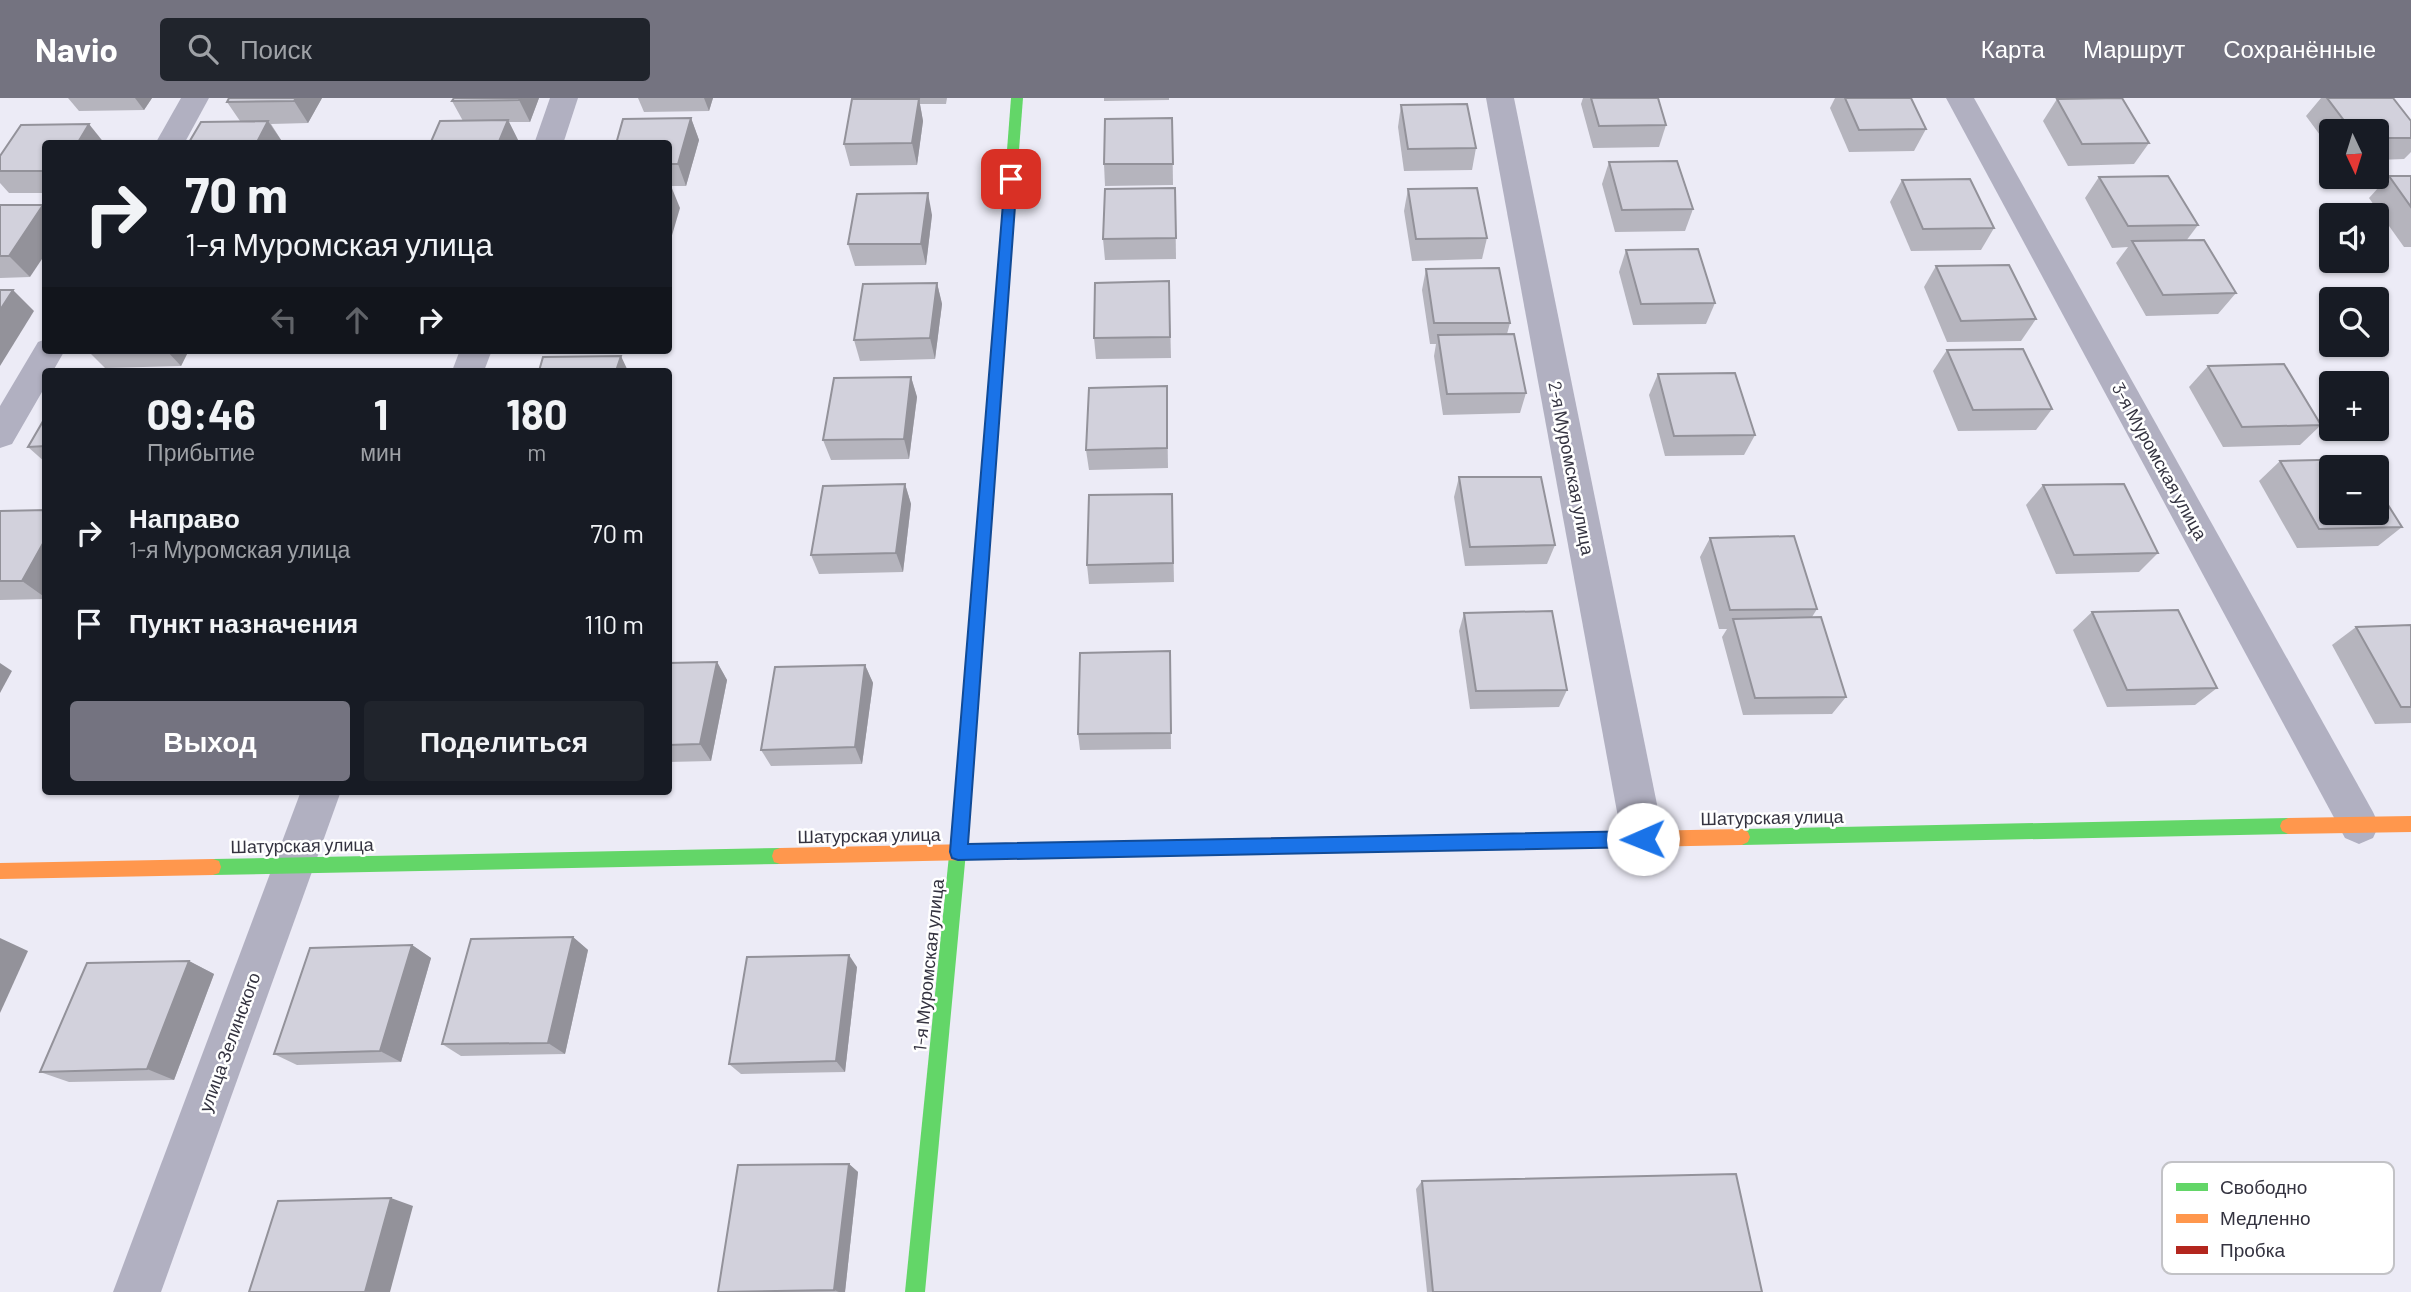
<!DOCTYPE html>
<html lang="ru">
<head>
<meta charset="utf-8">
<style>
	:root { --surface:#171b24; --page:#20242c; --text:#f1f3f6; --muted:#9ea1a6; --accent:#747380 }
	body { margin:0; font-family:Barlow,sans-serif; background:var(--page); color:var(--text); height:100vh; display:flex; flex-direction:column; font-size:26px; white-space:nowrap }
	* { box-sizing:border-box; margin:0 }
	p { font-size:23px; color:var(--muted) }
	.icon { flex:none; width:38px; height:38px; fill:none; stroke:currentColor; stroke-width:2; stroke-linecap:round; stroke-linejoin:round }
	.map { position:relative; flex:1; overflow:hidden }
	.panel { position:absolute; left:42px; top:270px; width:630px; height:427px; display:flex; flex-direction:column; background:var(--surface); border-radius:7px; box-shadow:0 2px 5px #0004 }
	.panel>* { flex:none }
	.hud { position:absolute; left:42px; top:42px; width:630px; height:214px; border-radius:7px; box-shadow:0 2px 5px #0004; background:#171b24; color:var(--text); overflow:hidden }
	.needle { width:46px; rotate:176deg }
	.controls { position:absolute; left:2319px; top:21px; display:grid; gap:14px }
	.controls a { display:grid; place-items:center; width:70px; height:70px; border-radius:7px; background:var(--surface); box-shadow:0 2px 5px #0004; font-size:35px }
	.pin { position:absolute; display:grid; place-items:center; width:60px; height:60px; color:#fff; margin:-30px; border-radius:14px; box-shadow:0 4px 10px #0006 }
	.me { position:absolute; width:77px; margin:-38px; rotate:269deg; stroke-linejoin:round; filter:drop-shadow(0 0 5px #0008) }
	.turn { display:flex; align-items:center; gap:24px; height:147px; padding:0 28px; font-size:32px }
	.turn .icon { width:91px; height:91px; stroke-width:2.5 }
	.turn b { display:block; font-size:49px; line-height:60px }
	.lanes { display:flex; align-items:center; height:66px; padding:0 28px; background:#0003; justify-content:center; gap:35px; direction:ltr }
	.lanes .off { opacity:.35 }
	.eta { display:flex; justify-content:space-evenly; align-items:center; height:119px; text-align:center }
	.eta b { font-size:42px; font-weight:700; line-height:49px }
	.action { display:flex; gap:14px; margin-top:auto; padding:14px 28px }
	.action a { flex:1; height:80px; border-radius:7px; background:var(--accent); color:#fff; font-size:28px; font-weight:700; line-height:80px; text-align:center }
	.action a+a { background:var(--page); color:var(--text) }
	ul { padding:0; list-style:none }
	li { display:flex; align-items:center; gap:21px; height:91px; padding:0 28px }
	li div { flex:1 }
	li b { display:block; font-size:26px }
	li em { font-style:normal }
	header { display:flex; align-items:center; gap:42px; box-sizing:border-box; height:98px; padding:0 35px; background:var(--accent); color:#fff }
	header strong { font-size:33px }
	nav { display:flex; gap:38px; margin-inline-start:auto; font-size:24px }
	.search { width:490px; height:63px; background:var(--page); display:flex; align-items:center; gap:18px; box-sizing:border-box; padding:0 24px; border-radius:7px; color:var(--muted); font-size:26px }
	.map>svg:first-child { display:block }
</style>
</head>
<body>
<header>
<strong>Navio</strong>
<div class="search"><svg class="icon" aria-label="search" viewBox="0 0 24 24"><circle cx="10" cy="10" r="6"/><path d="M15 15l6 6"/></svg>Поиск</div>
<nav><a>Карта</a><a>Маршрут</a><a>Сохранённые</a></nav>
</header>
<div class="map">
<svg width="2411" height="1194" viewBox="0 0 2411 1194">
	<rect width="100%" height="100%" fill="#ecebf6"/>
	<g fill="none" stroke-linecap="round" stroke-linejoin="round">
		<!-- street -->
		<g fill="#b1b0c1" fill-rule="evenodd">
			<path d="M 181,0 L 209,0 L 184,46 L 155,46 Z"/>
			<path d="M 550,0 L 578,0 L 563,46 L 534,46 Z"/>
			<path d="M 1486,0 L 1514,0 L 1664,741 L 1658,754 L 1643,760 L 1628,754 L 1622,741 Z"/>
			<path d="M 1946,0 L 1974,0 L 2373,714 L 2379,727 L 2373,740 L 2359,746 L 2345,740 Z"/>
			<path d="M 46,241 L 46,252 L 65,252 L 53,273 L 46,273 L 46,287 L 12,346 L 0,350 L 0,308 L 38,244 Z"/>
			<path d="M 460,252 L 492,252 L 484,273 L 452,273 Z"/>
			<path d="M 301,693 L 341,693 L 161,1194 L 113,1194 Z"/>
		</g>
		<!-- fast -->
		<g fill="#63d668" fill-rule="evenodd">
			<path d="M 1011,0 L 1023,0 L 1008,195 L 1002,200 L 996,195 Z"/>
			<path d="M 966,661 L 972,663 L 974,668 L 925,1194 L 905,1194 L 958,668 L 960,663 Z"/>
			<path d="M 2288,720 L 2294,723 L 2296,728 L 2294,733 L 2288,736 L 1742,747 L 1736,744 L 1734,739 L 1736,734 L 1742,731 Z"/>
			<path d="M 780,750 L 786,752 L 788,758 L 786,764 L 780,766 L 213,777 L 207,775 L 205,769 L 207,763 L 213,761 Z"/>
		</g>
		<!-- slow -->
		<g fill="#ff974d" fill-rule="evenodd">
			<path d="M 1002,190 L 1008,195 L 974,668 L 972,673 L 966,675 L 960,673 L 958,668 L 996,195 Z"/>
			<path d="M 2411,718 L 2411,734 L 2288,736 L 2282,733 L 2280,728 L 2282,723 L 2288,720 Z"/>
			<path d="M 1742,731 L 1748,734 L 1750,739 L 1748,744 L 1742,747 L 1429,753 L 1423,750 L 1421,745 L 1423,740 L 1429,737 Z"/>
			<path d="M 1258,740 L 1264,743 L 1266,748 L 1264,753 L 1258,756 L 780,766 L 774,764 L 772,758 L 774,752 L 780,750 Z"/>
			<path d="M 213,761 L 219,763 L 221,769 L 219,775 L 213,777 L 0,781 L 0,765 Z"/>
		</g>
		<!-- jam -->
		<path fill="#b3261e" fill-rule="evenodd" d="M 1429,737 L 1435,740 L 1437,745 L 1435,750 L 1429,753 L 1258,756 L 1252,753 L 1250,748 L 1252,743 L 1258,740 Z"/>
	</g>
	<!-- wall -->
	<g fill="#b5b4bd">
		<path d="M 68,0 L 152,0 L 144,12 L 79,13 Z"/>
		<path d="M 322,0 L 308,25 L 271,26 L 283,45 L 240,23 L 227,4 Z"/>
		<path d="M 454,0 L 539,0 L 530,24 L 509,24 L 519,44 L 463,23 L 452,3 Z"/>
		<path d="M 638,0 L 713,0 L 709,13 L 644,14 Z"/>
		<path d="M 879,0 L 947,0 L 946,6 L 920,6 L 923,23 L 917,67 L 850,68 L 844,46 L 880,1 Z"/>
		<path d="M 1104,0 L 1169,0 L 1169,2 L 1104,3 Z"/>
		<path d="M 1583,0 L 1658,0 L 1666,27 L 1659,49 L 1593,50 L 1581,6 Z"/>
		<path d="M 1835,0 L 1911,0 L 1926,31 L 1914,53 L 1849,54 L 1830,10 Z"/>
		<path d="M 2321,0 L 2393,0 L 2411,23 L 2411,54 L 2404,61 L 2376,62 L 2376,33 L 2331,33 L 2331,52 L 2306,18 Z"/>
		<path d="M 2057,1 L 2149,45 L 2134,66 L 2068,68 L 2043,23 Z"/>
		<path d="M 1401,7 L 1476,50 L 1472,72 L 1404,73 L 1398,29 Z"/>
		<path d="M 691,20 L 699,42 L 686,88 L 668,88 L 668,46 Z"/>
		<path d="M 1172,20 L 1173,87 L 1105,88 L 1104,66 Z"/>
		<path d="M 46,46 L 46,95 L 9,95 L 0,85 L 0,58 Z"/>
		<path d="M 1609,64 L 1693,111 L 1685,133 L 1615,134 L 1602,86 Z"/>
		<path d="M 2389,78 L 2411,78 L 2411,149 L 2404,149 L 2369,100 Z"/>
		<path d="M 2099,79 L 2198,127 L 2186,143 L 2236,195 L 2218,216 L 2146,218 L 2116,165 L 2128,149 L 2112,150 L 2085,100 Z"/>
		<path d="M 1902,82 L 1994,130 L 1981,152 L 1911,153 L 1890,104 Z"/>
		<path d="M 1175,90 L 1176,161 L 1105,162 L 1103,141 Z"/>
		<path d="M 1408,91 L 1487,140 L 1482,161 L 1412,163 L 1404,113 Z"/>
		<path d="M 0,107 L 30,179 L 0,180 Z"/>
		<path d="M 932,117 L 926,167 L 855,168 L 848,146 Z"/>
		<path d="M 1626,152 L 1715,205 L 1706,226 L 1633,227 L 1619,174 Z"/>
		<path d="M 1936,168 L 2036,221 L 2021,243 L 1947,244 L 1924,189 Z"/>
		<path d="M 1426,171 L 1510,225 L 1507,236 L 1526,295 L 1520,315 L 1443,317 L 1434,258 L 1436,246 L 1430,246 L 1422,192 Z"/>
		<path d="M 1169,183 L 1171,260 L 1096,261 L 1094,240 Z"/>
		<path d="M 937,185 L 942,206 L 935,261 L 860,263 L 854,242 Z"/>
		<path d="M 87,252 L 189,252 L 181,268 L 105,270 Z"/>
		<path d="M 1947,252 L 2052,311 L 2036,332 L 1958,333 L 1933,273 Z"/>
		<path d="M 2208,268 L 2321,327 L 2300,347 L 2223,349 L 2189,289 Z"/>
		<path d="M 1658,276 L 1755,337 L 1744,357 L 1665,358 L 1649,297 Z"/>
		<path d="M 911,279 L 917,299 L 909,361 L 831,362 L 823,342 Z"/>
		<path d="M 1167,309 L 1168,370 L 1089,372 L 1086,352 Z"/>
		<path d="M 46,318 L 46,365 L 28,349 Z"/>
		<path d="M 2280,363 L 2402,429 L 2378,448 L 2297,450 L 2259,383 Z"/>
		<path d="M 1459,379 L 1555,447 L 1547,466 L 1465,468 L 1454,399 Z"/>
		<path d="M 905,386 L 911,406 L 903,474 L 819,476 L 811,457 Z"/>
		<path d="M 2043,387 L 2158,455 L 2139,474 L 2056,476 L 2026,407 Z"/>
		<path d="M 1172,396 L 1174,484 L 1089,486 L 1087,467 Z"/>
		<path d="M 46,412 L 46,501 L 0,502 L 0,413 Z"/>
		<path d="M 1710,440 L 1817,511 L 1812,519 L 1846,599 L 1832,616 L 1743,617 L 1722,539 L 1727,531 L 1719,531 L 1700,459 Z"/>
		<path d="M 2092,514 L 2217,590 L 2195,607 L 2107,609 L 2073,532 Z"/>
		<path d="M 1464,515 L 1567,592 L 1559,609 L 1470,611 L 1459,533 Z"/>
		<path d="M 2411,527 L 2411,625 L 2375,626 L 2332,547 L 2356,529 Z"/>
		<path d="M 717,564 L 727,582 L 711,663 L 668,664 L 668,565 Z"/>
		<path d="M 865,567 L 873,585 L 862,666 L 771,668 L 761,652 Z"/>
		<path d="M 1170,570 L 1171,651 L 1080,652 L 1078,636 Z"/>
		<path d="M 573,839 L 588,852 L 565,956 L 461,958 L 442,946 Z"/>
		<path d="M 412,847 L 431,860 L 401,964 L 297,967 L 274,956 Z"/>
		<path d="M 189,863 L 214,876 L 174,982 L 69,984 L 40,974 Z"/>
		<path d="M 857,869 L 845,974 L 741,976 L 729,966 Z"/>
		<path d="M 849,1066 L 858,1074 L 845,1194 L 718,1194 Z"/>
		<path d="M 1422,1083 L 1762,1194 L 1427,1194 L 1416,1091 Z"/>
	</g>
	<!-- shaded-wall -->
	<g fill="#93929a">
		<path d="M 135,0 L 152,0 L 144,12 Z"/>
		<path d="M 296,0 L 322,0 L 308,25 L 294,3 Z"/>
		<path d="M 520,0 L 539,0 L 530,24 L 519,2 Z"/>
		<path d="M 704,0 L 713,0 L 709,13 Z"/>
		<path d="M 919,1 L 923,23 L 917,67 L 912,45 Z"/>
		<path d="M 691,20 L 699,42 L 686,88 L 678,66 Z"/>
		<path d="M 508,22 L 519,44 L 518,46 L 498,46 Z"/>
		<path d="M 268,23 L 283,45 L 283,46 L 256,46 Z"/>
		<path d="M 89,26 L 105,46 L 77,46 Z"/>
		<path d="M 671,88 L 680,110 L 668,151 L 668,96 Z"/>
		<path d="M 928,95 L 932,117 L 926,167 L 921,146 Z"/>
		<path d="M 43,107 L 46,110 L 46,155 L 30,179 L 9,158 Z"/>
		<path d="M 937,185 L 942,206 L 935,261 L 930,240 Z"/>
		<path d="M 13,192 L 34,213 L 0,268 L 0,212 Z"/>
		<path d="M 166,252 L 189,252 L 181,268 Z"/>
		<path d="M 621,258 L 628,273 L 616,273 Z"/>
		<path d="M 911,279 L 917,299 L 909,361 L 904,341 Z"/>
		<path d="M 905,386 L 911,406 L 903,474 L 896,455 Z"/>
		<path d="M 46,440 L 46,500 L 22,483 Z"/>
		<path d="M 717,564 L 727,582 L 711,663 L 700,646 Z"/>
		<path d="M 0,565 L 12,573 L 0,595 Z"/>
		<path d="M 865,567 L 873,585 L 862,666 L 855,649 Z"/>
		<path d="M 573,839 L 588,852 L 565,956 L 548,945 Z"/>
		<path d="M 0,840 L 28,853 L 0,915 Z"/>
		<path d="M 412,847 L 431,860 L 401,964 L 380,953 Z"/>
		<path d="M 849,857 L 857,869 L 845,974 L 836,963 Z"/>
		<path d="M 189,863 L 214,876 L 174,982 L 147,971 Z"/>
		<path d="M 849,1066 L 858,1074 L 845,1194 L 839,1194 L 834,1192 Z"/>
		<path d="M 391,1100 L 413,1108 L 390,1194 L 365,1194 Z"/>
	</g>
	<!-- building -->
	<g fill="#d2d1dc" stroke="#93929a" stroke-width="2">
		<path d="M 229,0 L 296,0 L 294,3 L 227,4 Z"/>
		<path d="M 454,0 L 520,0 L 519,2 L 452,3 Z"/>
		<path d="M 1591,0 L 1658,0 L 1666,27 L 1599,28 Z"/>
		<path d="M 1845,0 L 1911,0 L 1926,31 L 1859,32 Z"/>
		<path d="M 2122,0 L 2149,45 L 2082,46 L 2057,1 Z"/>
		<path d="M 2327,0 L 2393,0 L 2411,23 L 2411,40 L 2376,40 L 2376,33 L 2352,33 Z"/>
		<path d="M 852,1 L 919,1 L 912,45 L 844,46 Z"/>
		<path d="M 1467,6 L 1476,50 L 1408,51 L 1401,7 Z"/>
		<path d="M 691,20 L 678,66 L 668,66 L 668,46 L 616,46 L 623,21 Z"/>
		<path d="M 1172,20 L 1173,66 L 1104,66 L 1105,21 Z"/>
		<path d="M 508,22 L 498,46 L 430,46 L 440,23 Z"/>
		<path d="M 268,23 L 256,46 L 188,46 L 201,24 Z"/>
		<path d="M 89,26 L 77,46 L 46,46 L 46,73 L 0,73 L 0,58 L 21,27 Z"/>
		<path d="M 1677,63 L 1693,111 L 1622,112 L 1609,64 Z"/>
		<path d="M 2168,78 L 2198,127 L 2128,128 L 2099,79 Z"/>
		<path d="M 2389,78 L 2411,78 L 2411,109 Z"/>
		<path d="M 1970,81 L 1994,130 L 1923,131 L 1902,82 Z"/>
		<path d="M 1175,90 L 1176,140 L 1103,141 L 1105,91 Z"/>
		<path d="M 1477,90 L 1487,140 L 1416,141 L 1408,91 Z"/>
		<path d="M 928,95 L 921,146 L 848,146 L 857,96 Z"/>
		<path d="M 0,107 L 43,107 L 9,158 L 0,158 Z"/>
		<path d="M 2204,142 L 2236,195 L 2163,197 L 2132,143 Z"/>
		<path d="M 1698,151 L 1715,205 L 1641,206 L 1626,152 Z"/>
		<path d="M 2009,167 L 2036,221 L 1961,223 L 1936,168 Z"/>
		<path d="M 1499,170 L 1510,225 L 1434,225 L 1426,171 Z"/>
		<path d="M 1169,183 L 1170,239 L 1094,240 L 1095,185 Z"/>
		<path d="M 937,185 L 930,240 L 854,242 L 863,186 Z"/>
		<path d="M 0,192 L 13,192 L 0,212 Z"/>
		<path d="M 1514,236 L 1526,295 L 1447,296 L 1438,237 Z"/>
		<path d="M 2023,251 L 2052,311 L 1973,312 L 1947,252 Z"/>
		<path d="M 621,258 L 616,273 L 539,273 L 543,259 Z"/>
		<path d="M 2284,266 L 2321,327 L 2242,329 L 2208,268 Z"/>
		<path d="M 1735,275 L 1755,337 L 1674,338 L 1658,276 Z"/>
		<path d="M 911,279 L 904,341 L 823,342 L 834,280 Z"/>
		<path d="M 1167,288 L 1167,350 L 1086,352 L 1089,290 Z"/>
		<path d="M 46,318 L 46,348 L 28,349 Z"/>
		<path d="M 2360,361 L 2365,369 L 2331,369 L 2331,415 L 2376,415 L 2376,388 L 2402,429 L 2319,431 L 2280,363 Z"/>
		<path d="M 1459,379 L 1541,379 L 1555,447 L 1470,449 Z"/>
		<path d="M 905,386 L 896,455 L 811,457 L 823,388 Z"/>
		<path d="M 2124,386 L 2158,455 L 2074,457 L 2043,387 Z"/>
		<path d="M 1172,396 L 1173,465 L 1087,467 L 1089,397 Z"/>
		<path d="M 46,412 L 46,440 L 22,483 L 0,483 L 0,413 Z"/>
		<path d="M 1794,438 L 1817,511 L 1730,512 L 1710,440 Z"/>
		<path d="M 2178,512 L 2217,590 L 2127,592 L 2092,514 Z"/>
		<path d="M 1552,513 L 1567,592 L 1476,593 L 1464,515 Z"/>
		<path d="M 1821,519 L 1846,599 L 1755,600 L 1733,521 Z"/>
		<path d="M 2411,527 L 2411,609 L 2401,609 L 2356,529 Z"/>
		<path d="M 1170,553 L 1171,635 L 1078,636 L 1080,555 Z"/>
		<path d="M 717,564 L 700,646 L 668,647 L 668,565 Z"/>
		<path d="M 865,567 L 855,649 L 761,652 L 775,569 Z"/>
		<path d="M 573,839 L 548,945 L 442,946 L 471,841 Z"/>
		<path d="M 412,847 L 380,953 L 274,956 L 310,850 Z"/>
		<path d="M 849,857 L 836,963 L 729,966 L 747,859 Z"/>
		<path d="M 189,863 L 147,971 L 40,974 L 87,865 Z"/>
		<path d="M 849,1066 L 834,1192 L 718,1194 L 738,1067 Z"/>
		<path d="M 1736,1076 L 1762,1194 L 1433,1194 L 1422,1083 Z"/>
		<path d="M 391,1100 L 365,1194 L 249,1194 L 278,1103 Z"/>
	</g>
	<!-- route -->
	<path fill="#1a73e8" stroke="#114b97" stroke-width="2" d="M 1011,77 L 1017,81 L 968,746 L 1643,733 L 1649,735 L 1652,741 L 1649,746 L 1643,749 L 958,762 L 952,760 L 950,754 L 1005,81 Z"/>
	<g text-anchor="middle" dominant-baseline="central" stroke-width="5" stroke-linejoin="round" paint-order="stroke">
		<!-- street labels -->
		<g font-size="18" fill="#343340" stroke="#fff">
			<text transform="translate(2160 363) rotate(61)">3-я Муромская улица</text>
			<text transform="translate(1572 370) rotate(79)">2-я Муромская улица</text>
			<text transform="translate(1772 719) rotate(-1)">Шатурская улица</text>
			<text transform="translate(869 737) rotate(-1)">Шатурская улица</text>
			<text transform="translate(302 747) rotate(-1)">Шатурская улица</text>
			<text transform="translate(928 867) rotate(-84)">1-я Муромская улица</text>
			<text transform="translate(229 944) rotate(-70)">улица Зелинского</text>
		</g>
	</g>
	<!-- legend -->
	<rect x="2162" y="1064" width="232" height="112" rx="10" fill="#fff" stroke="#c2c2c6" stroke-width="2"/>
	<rect x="2176" y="1085" width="32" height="8" fill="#63d668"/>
	<rect x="2176" y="1116" width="32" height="9" fill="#ff974d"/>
	<rect x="2176" y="1148" width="32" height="8" fill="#b3261e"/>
	<g font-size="19" fill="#343340">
		<text x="2220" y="1096">Свободно</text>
		<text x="2220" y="1127">Медленно</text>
		<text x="2220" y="1159">Пробка</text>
	</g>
</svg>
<div class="controls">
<a><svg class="needle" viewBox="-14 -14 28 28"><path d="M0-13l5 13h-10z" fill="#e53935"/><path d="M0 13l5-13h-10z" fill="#9ea1a6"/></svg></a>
<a><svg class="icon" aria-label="sound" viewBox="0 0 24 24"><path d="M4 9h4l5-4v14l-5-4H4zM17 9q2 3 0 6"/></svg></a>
<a><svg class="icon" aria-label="search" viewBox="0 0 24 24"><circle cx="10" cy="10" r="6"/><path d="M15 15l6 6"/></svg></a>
<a>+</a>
<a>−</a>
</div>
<div class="pin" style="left:1011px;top:81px;background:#d93025"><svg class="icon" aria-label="arrive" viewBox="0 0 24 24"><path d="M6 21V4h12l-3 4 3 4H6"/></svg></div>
<svg class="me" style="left:1643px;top:741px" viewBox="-20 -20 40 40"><circle r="19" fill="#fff"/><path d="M0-13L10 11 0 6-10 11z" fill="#1a73e8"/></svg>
<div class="hud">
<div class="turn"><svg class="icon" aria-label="right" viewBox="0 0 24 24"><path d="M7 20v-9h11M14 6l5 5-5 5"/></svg><div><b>70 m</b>1-я Муромская улица</div></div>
<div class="lanes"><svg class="icon off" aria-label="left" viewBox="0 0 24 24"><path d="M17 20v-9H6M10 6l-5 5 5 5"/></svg><svg class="icon off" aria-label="ahead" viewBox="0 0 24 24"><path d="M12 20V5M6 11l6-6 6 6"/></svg><svg class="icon" aria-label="right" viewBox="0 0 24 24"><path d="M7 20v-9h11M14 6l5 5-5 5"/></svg></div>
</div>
<section class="panel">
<div class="eta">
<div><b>09:46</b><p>Прибытие</p></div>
<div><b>1</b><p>мин</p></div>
<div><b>180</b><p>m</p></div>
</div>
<ul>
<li><svg class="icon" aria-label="right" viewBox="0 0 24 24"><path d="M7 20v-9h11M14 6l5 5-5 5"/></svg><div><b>Направо</b><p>1-я Муромская улица</p></div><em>70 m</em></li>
<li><svg class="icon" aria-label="arrive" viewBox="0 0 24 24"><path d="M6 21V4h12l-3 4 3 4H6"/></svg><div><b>Пункт назначения</b></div><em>110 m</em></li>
</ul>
<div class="action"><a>Выход</a><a>Поделиться</a></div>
</section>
</div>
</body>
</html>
